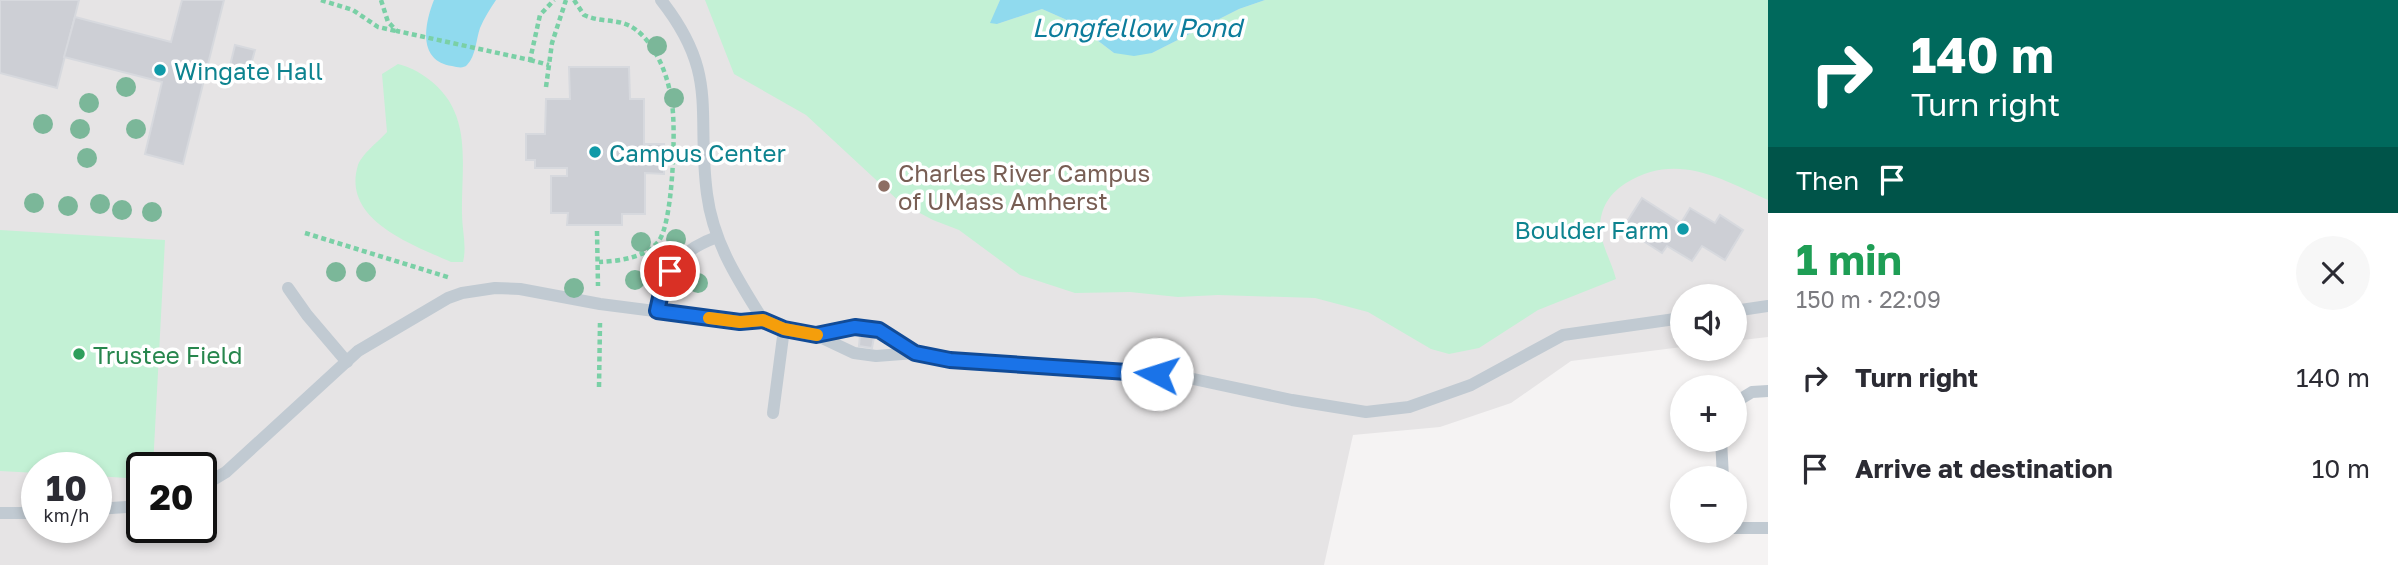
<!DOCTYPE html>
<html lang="en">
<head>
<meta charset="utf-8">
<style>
	:root { --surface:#fff; --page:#f7f7f7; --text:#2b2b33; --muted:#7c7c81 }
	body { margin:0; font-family:"Golos Text",sans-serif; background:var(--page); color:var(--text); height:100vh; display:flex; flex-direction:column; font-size:26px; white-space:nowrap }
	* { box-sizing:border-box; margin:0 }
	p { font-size:23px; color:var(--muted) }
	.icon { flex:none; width:38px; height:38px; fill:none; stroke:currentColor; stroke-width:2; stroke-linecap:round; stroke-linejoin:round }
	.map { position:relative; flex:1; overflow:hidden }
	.side { display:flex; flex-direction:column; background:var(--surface); width:630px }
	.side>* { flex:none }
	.top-card { background:#00695c; color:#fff; overflow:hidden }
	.fabs { position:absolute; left:1670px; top:284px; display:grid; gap:14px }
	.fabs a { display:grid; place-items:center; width:77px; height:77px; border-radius:50%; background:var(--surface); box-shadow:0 4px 10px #0003; font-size:35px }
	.speed { position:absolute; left:21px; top:452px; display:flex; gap:14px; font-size:35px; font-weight:700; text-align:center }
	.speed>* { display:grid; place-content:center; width:91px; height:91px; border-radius:50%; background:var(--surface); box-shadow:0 4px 10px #0003; line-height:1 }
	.speed small { font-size:18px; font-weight:400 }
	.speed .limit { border:4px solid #111; border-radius:10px; background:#fff; color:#111 }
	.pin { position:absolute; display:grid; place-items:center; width:60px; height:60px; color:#fff; margin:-30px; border:4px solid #fff; border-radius:50%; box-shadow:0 2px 7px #0007 }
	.me { position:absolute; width:77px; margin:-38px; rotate:275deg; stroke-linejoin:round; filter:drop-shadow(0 0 5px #0008) }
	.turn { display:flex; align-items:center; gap:24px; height:147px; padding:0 28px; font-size:32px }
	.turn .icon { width:91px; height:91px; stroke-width:2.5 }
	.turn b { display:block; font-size:49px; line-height:60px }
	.then { display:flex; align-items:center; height:66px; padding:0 28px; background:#0003; gap:14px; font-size:26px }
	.round { display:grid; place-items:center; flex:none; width:74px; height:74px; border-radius:37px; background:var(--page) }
	.summary { display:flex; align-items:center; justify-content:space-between; height:119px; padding:0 28px }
	h1 { font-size:42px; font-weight:700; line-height:52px; color:#1e9e55 }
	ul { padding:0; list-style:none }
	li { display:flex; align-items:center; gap:21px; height:91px; padding:0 28px }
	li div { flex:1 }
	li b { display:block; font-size:26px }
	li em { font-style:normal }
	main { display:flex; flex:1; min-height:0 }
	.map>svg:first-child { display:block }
</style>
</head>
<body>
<main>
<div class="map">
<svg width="1768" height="565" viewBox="0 0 1768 565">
	<rect width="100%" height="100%" fill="#f5f3f3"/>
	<!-- education -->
	<path fill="#e6e4e5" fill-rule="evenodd" d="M 0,0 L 1652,0 L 1768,76 L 1768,337 L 1734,341 L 1734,296 L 1682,296 L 1682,347 L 1571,361 L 1511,403 L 1440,427 L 1353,435 L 1324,565 L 0,565 ZM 37,467 L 96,467 L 96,527 L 37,527 ZM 142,467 L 201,467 L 201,527 L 142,527 Z"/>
	<!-- green -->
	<g fill="#c3f1d5">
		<path d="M 705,0 L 1000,0 L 996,10 L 997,24 L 1042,9 L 1076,24 L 1114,53 L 1152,53 L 1239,9 L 1265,0 L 1768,0 L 1768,200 C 1720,178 1676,152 1626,183 C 1610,193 1600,208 1600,228 C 1601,244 1612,263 1616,279 L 1538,310 L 1479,348 L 1449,354 L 1431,349 L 1368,312 L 1315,298 L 1218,295 L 1178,297 L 1130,292 L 1075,293 L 1020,275 L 959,230 L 933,220 L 901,203 L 806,115 L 734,74 Z"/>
		<path d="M 398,64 C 410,67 417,71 427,78 C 474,112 461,163 462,214 C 462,230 467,246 463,262 L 451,262 C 413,245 341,220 358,165 C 362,154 379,141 387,132 L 382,74 Z"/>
		<path d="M 0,230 L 165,240 L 153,467 L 142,467 L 142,479 L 96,476 L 96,467 L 37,467 L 37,473 L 0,471 Z"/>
	</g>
	<!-- water -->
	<g fill="#90daee">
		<path d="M 434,0 L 496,0 C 490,9 484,18 480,28 C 476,39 476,56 467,65 C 463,69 457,67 452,66 C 418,61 424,25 434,0 Z"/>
		<path d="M 1000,0 L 1265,0 L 1239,9 L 1152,53 L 1134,56 L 1114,53 L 1076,24 L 1042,9 L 997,24 L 990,23 Z"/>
	</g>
	<!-- building -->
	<g fill="#cdcfd5" stroke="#d7d9de" stroke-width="2">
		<path d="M 0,0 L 79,0 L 57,88 L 0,73 Z"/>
		<path d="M 182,0 L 224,0 L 183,164 L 145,154 L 162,82 L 64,57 L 75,17 L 171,42 Z"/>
		<path d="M 235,45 L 255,50 L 248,75 L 229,70 Z"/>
		<path d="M 569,67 L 629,67 L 630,99 L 644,99 L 644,144 L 664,144 L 664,174 L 645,173 L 645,214 L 622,214 L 622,225 L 567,225 L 568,213 L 551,213 L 551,176 L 567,176 L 567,168 L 535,168 L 535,160 L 526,160 L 526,134 L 545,134 L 546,99 L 570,99 Z"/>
		<path d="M 1642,198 L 1681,223 L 1690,208 L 1715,223 L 1720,215 L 1743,230 L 1725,260 L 1702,246 L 1692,261 L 1667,246 L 1662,253 L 1623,228 Z"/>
		<path d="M 860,335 L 874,337 L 872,348 L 859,346 Z"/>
	</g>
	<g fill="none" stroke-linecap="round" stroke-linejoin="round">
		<!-- path -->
		<g stroke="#7ad0a6" stroke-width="4.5" stroke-dasharray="5 3.5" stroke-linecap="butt">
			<path d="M 321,0 L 353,10 L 378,27 L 396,31"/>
			<path d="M 381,0 L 388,22 L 397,31 L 530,60 L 540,15 L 554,0"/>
			<path d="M 574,0 L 584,15 C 606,25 623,15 643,36 C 660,54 669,80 672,104 C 676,128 673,225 658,242 C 644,258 619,261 599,262"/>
			<path d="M 530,60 L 549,65"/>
			<path d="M 546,87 L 552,43 L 566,0"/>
			<path d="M 597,231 L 598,286"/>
			<path d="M 305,233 L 451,278"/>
			<path d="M 599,387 L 600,323"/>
		</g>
		<!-- lane -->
		<g stroke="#c1cad2" stroke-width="12">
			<path d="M 661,0 C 720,75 696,111 707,194 C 713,242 738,280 763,320"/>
			<path d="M 288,288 L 307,315 L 347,362"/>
			<path d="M 657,311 C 665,271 678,251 717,237"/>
			<path d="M 1734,311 L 1768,306"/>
			<path d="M 816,335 C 869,324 870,325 915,353"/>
			<path d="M 1734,403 L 1752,392 L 1768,391"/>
			<path d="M 773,413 L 784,329"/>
			<path d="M 1721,439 L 1723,478"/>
			<path d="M 201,487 L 226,472 L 358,351 L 448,298 L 462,293 L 495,288 L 520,289 L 600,304 L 740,322 L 763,320 L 784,329 L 816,335 L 854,353 L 876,356 L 915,353 L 987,365 L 1077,367 L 1184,377 L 1292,400 L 1366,412 L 1409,407 L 1471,385 L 1563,335 L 1682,318"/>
			<path d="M 96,509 L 142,506"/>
			<path d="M 0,513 L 37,513"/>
			<path d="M 1734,528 L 1768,528"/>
		</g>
	</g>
	<!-- trees -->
	<g fill="#7bb799">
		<circle cx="657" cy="46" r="10"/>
		<circle cx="126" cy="87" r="10"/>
		<circle cx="674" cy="98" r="10"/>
		<circle cx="89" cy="103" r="10"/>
		<circle cx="43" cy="124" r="10"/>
		<circle cx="80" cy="129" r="10"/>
		<circle cx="136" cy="129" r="10"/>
		<circle cx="87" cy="158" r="10"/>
		<circle cx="34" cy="203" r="10"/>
		<circle cx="100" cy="204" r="10"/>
		<circle cx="68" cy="206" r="10"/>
		<circle cx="122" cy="210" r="10"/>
		<circle cx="152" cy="212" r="10"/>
		<circle cx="676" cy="239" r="10"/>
		<circle cx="641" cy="242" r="10"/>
		<circle cx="336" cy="272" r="10"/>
		<circle cx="366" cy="272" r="10"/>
		<circle cx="635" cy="280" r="10"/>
		<circle cx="698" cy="283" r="10"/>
		<circle cx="574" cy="288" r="10"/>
	</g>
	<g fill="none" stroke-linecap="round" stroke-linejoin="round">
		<!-- route casing -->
		<g stroke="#114b97" stroke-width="18">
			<path id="route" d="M 670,271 L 663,284 L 657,311 L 740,322 L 763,320 L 784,329 L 816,335 L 855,327 L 879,330 L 915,353 L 950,360 L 1157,374"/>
		</g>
		<!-- route -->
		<use href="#route" stroke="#1a73e8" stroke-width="12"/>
		<!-- slow -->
		<path stroke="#f59e0b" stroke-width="12" d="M 709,318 L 740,322 L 763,320 L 784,329 L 817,335"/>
	</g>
	<!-- markers -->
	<g fill="#0f9aa8" stroke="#fff" stroke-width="2.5">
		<circle cx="160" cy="70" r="7"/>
		<circle cx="595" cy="152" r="7"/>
		<circle cx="1683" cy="229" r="7"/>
	</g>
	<circle fill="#8d6e63" stroke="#fff" stroke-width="2.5" cx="884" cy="186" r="7"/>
	<circle fill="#2e9e5b" stroke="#fff" stroke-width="2.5" cx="79" cy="354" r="7"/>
	<g text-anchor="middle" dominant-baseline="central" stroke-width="7" stroke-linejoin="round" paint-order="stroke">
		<!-- culture labels -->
		<g font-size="24" fill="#0d838f" stroke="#fff" text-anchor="start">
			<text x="174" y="70">Wingate Hall</text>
			<text x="609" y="152">Campus Center</text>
			<text x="1669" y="229" text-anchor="end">Boulder Farm</text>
		</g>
		<!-- education labels -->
		<g font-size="24" fill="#785e54" stroke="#fff" text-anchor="start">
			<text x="898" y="172">Charles River Campus<tspan x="898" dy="28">of UMass Amherst</tspan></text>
		</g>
		<!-- leisure labels -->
		<g font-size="24" fill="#27864d" stroke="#fff" text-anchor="start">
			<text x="93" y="354">Trustee Field</text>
		</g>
		<!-- water labels -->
		<g font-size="26" font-style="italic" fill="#0c7c9b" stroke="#fff">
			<text x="1137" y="27">Longfellow Pond</text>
		</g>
	</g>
</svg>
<div class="fabs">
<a><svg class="icon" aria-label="sound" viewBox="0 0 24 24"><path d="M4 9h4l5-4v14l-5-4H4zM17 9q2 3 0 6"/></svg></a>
<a>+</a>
<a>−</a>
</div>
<div class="speed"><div>10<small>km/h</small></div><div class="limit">20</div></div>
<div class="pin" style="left:670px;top:271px;background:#d93025"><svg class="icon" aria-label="arrive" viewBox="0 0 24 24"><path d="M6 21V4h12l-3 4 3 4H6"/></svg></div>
<svg class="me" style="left:1157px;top:374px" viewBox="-20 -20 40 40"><circle r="19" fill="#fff"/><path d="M0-13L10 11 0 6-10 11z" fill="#1a73e8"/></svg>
</div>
<section class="side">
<div class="top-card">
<div class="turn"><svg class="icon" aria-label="right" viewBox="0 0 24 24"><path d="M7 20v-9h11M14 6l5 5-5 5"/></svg><div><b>140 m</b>Turn right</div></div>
<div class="then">Then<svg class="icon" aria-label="arrive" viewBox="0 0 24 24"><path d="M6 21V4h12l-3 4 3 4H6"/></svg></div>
</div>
<div class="summary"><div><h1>1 min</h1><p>150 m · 22:09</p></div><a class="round"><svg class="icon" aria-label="close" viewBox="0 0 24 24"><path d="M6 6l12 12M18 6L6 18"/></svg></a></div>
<ul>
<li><svg class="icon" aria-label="right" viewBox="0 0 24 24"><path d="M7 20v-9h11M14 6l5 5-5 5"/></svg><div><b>Turn right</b></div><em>140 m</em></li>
<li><svg class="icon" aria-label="arrive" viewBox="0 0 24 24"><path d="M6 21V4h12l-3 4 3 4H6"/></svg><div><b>Arrive at destination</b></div><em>10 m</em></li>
</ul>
</section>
</main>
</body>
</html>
